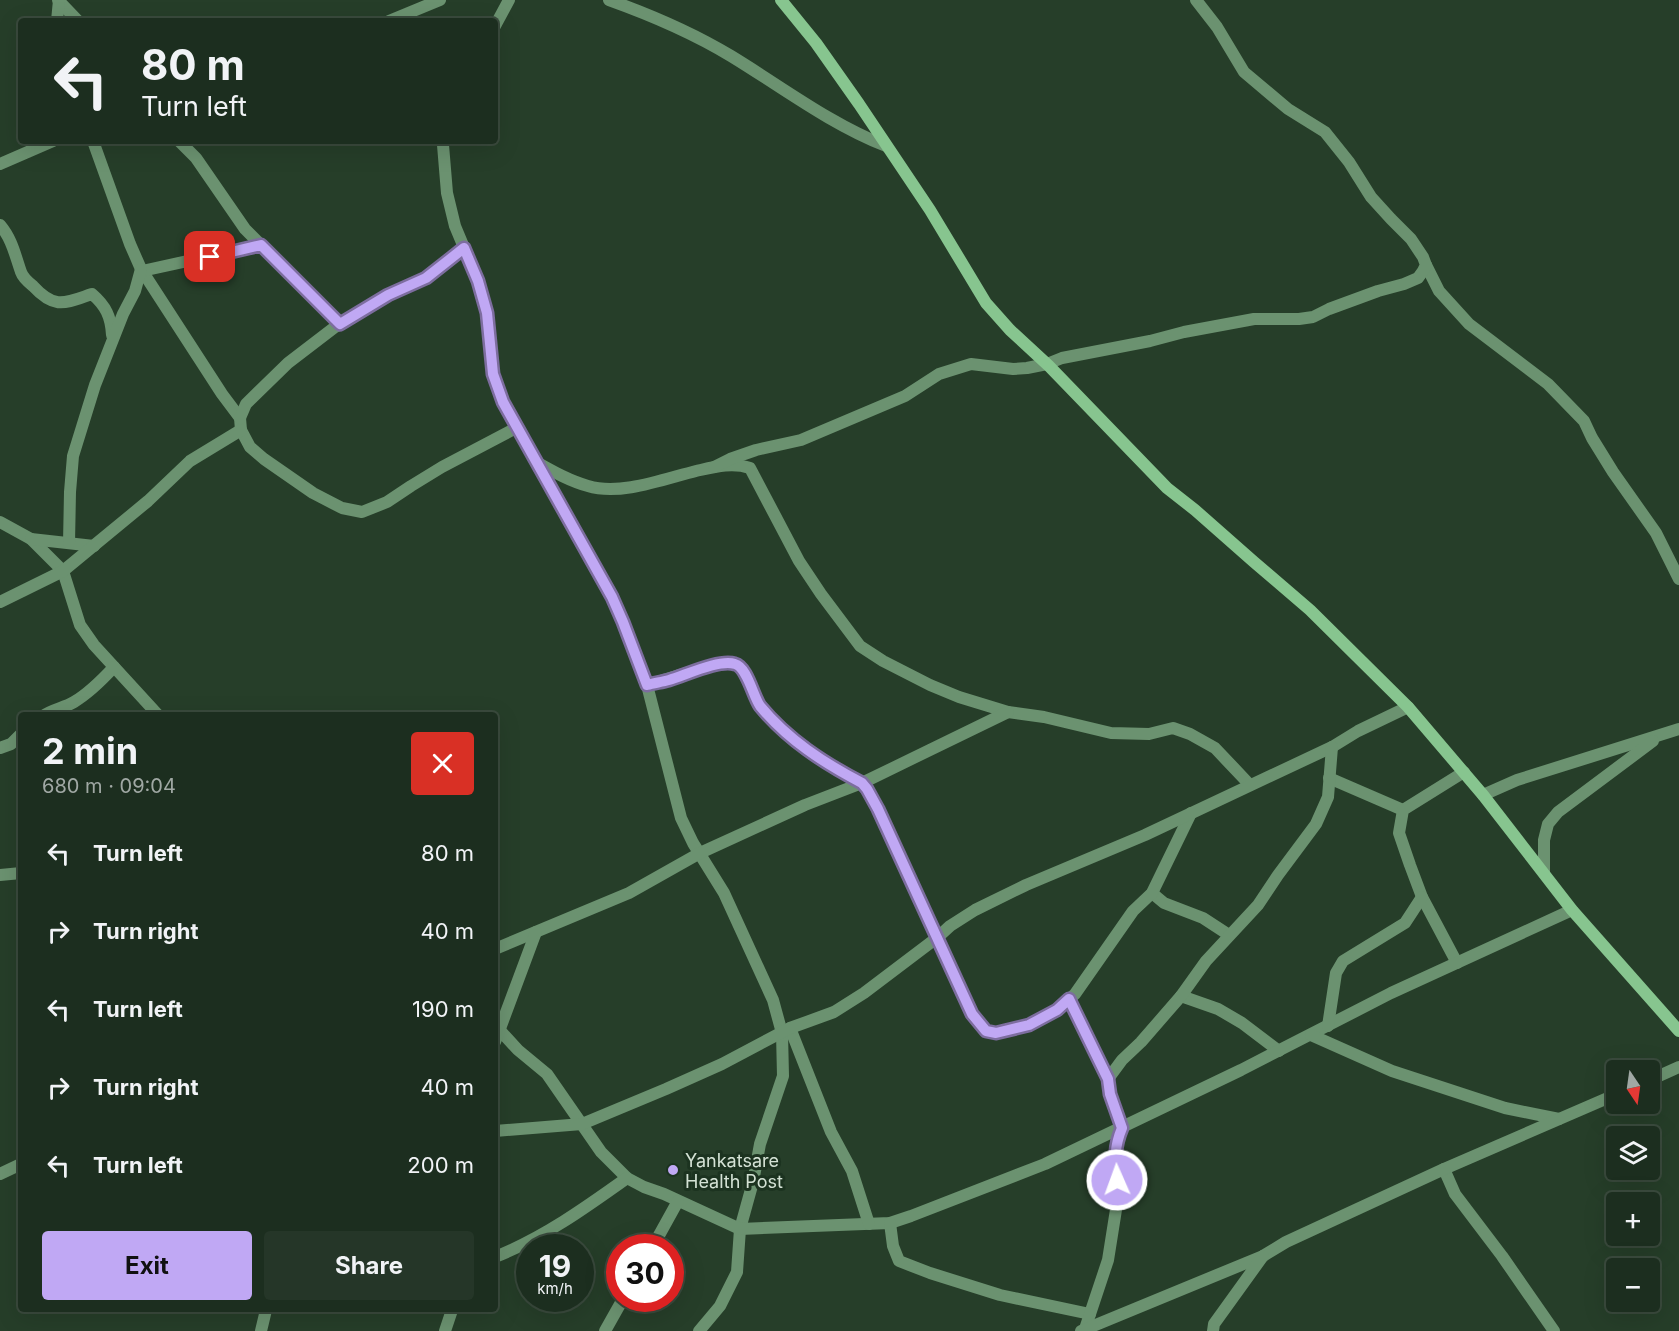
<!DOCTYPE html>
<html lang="en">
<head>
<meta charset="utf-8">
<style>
	:root { --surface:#1c2e1f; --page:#253628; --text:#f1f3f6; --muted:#a0a8a4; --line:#3a4a3d; --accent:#c0a8f4 }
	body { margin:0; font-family:Inter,sans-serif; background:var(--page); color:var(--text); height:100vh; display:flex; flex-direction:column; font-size:22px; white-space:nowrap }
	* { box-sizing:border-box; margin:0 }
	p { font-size:20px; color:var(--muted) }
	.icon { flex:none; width:33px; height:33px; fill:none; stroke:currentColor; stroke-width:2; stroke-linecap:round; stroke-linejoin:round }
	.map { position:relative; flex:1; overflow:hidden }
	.panel { position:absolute; left:18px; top:712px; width:480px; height:600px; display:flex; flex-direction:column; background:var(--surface); border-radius:6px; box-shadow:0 6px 24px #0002,0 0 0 2px var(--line) }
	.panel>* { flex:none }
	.banner { position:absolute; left:18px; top:18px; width:480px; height:126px; border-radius:6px; box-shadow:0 6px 24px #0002,0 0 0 2px var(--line); background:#1c2e1f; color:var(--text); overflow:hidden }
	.needle { width:39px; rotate:167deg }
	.fabs { position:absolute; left:1606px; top:1060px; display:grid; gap:12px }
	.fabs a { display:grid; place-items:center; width:54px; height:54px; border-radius:6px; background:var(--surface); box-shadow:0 6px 24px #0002,0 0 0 2px var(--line); font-size:30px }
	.speed { position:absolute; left:516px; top:1234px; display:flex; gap:12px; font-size:30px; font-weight:700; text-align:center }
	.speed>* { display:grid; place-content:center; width:78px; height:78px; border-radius:50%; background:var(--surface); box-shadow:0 6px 24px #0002,0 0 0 2px var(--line); line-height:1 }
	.speed small { font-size:15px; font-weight:400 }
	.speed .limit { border:9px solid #d22; background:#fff; color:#111 }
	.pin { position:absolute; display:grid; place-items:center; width:51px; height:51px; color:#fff; margin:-26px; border-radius:12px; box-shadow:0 3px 9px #0006 }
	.me { position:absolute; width:66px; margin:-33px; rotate:358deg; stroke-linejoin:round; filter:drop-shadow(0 0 4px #0008) }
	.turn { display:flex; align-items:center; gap:21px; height:126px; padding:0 24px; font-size:27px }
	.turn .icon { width:78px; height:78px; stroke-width:2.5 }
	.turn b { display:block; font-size:42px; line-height:51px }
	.round { display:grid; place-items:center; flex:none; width:63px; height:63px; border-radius:6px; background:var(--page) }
	.head { display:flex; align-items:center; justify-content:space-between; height:102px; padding:0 24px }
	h1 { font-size:36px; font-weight:700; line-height:45px }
	.action { display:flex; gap:12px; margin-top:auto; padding:12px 24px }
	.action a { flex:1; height:69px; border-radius:6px; background:var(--accent); color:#111; font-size:24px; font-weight:700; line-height:69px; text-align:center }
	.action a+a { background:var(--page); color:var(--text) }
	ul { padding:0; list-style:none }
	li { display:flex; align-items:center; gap:18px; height:78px; padding:0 24px }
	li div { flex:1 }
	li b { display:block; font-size:22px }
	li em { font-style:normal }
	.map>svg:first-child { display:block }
</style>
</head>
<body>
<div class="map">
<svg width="1679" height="1331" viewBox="0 0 1679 1331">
	<rect width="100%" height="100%" fill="#263e29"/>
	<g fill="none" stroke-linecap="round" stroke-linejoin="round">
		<!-- street -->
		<g stroke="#6b9270" stroke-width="12">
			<path d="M 58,0 L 78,21"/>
			<path d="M 609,0 C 651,15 693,33 731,56 C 782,87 830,124 886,146"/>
			<path d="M 57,21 L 59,0"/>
			<path d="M 389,21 L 440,0"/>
			<path d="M 495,26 L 509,0"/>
			<path d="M 93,141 L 130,244 L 141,269 L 222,394 L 240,418 L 241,430 L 250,447 L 264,459 L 313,493 L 342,508 L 362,512 L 387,502 L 411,486 L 442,467 L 516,428"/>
			<path d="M 179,141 L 196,158 L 245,229 L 340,324"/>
			<path d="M 444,141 L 443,145 L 447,193 L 455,226 L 478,281 L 487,313 L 493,374 L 503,402 L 613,597 L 623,622 L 647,685 L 681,818 L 693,843 L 724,893 L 773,1000 L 782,1033 L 783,1076 L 760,1144 L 753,1182 L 740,1229 L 737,1272 L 720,1306 L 699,1331"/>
			<path d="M 0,164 L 53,141"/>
			<path d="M 0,225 C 12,239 15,255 21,272 C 23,278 28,282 33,286 C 55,310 65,303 92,294 C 106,306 111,317 112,335"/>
			<path d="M 1426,265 L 1439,291 L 1469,324 L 1548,384 L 1584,421 L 1592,438 L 1613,472 L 1656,533 L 1679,579"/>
			<path d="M 142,271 L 261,245"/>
			<path d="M 240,418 L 246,404 L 288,363 L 335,327 L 388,295 L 426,278 L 464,248"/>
			<path d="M 538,463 C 554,472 570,481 588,486 C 620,496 664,479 696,471 C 714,467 732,462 750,468 L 799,561 L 821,594 L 860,646 L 883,661 L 930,685 L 959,697 L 1008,712 L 1044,717 L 1111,733 L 1149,734 L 1173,728 L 1190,734 L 1215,748 L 1250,785"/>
			<path d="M 714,467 L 730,459 L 756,450 L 801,440 L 905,396 L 939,374 L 971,364 L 1013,369 L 1027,368 L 1047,364 L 1062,358 L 1150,341 L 1184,332 L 1254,319 L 1299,319 L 1313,317 L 1329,309 L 1378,291 L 1404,284 L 1418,278 L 1423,271 L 1426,265 L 1423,257 L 1411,239 L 1391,219 L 1371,197 L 1349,162 L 1325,132 L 1288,109 L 1244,72 L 1217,27 L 1196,0"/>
			<path d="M 0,522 L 31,539 L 63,571 L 80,625 L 94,645 L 159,716"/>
			<path d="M 31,539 L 94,546"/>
			<path d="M 69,543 L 70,492 L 73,456 L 95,385 L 123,314 L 135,291 L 141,269"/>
			<path d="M 0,602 L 63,571 L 148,501 L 190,461 L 241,430"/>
			<path d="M 647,685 C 666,680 719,660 735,664 C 747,667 753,696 761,706 C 788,741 824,762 862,783 L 1008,712"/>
			<path d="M 43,716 C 53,709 64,708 74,702 C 89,693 102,680 114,667"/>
			<path d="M 0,748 L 11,744 L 21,734"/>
			<path d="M 1329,778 L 1403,810"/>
			<path d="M 1483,795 L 1517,780 L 1679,729"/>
			<path d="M 1544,873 L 1544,840 L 1548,824 L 1558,812 L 1653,741"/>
			<path d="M 0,875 L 21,873"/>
			<path d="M 1152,893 L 1164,903 L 1203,918 L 1229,935"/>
			<path d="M 495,949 L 629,893 L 700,853 L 805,805 L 862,783 L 867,789 L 878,809 L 972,1014 L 986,1031 L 996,1033 L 1029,1025 L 1057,1010 L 1075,994 L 1133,911 L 1152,893 L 1191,813"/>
			<path d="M 1457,963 L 1422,897 L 1410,865 L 1399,833 L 1403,810 L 1464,772"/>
			<path d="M 1181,996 L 1218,1009 L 1242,1023 L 1279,1051"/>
			<path d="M 1069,999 L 1108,1079"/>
			<path d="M 495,1025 L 518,1050 L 547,1074 L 601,1152 L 627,1178 L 644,1187 L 664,1194 L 740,1229 L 890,1223 L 911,1216 L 1045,1164 L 1241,1070 L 1391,993 L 1572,910"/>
			<path d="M 1328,1026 L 1336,973 L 1343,961 L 1405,923 L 1422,897"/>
			<path d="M 790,1028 L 831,1132 L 852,1171 L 869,1224"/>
			<path d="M 1311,1035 L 1392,1071 L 1505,1108 L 1559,1119"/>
			<path d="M 495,1042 L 536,932"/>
			<path d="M 1650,1080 L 1679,1067"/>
			<path d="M 495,1131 L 582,1124 L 666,1089 L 722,1064 L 790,1028 L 834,1012 L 864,993 L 938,937 L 950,926 L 975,910 L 1026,885 L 1145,835 L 1332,747 L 1358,731 L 1408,707"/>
			<path d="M 1444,1169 L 1455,1194 L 1502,1256 L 1554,1331"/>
			<path d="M 0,1174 L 21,1164"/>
			<path d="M 890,1223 L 893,1246 L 899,1261 L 930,1273 L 1000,1295 L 1090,1314"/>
			<path d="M 652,1248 L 678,1201"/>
			<path d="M 495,1257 C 543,1238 585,1208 627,1178"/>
			<path d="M 1085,1329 L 1108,1260 L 1118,1197 L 1115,1164 L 1116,1143 L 1122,1128 L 1110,1094 L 1108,1079 L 1122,1060 L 1141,1042 L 1181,996 L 1206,961 L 1258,905 L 1278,875 L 1316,824 L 1328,797 L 1332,747"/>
			<path d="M 261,1331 L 266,1310"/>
			<path d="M 445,1331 L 452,1310"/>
			<path d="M 605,1331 L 623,1299"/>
			<path d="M 1081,1331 L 1263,1256 L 1286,1242 L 1444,1169 L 1617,1094"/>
			<path d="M 1213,1331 L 1214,1324 L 1263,1256"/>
		</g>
		<!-- secondary -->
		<path stroke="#87c58f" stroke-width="12" d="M 781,0 L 816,43 L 859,104 L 930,210 L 986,303 L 1010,330 L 1049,366 L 1167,488 L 1195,510 L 1254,562 L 1310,610 L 1408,707 L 1483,795 L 1572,910 L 1679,1031"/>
	</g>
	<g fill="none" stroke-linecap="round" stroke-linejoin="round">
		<!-- route casing -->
		<g stroke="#7d6d9f" stroke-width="15">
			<path id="route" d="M 210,257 L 261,245 L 340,324 L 388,295 L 426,278 L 464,248 L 478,281 L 487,313 L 493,374 L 503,402 L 612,597 L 623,622 L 647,685 C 654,683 662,682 669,680 C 686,675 719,659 735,664 C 747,667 753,696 760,706 C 788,740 824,763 862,783 L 867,789 L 878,809 L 972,1014 L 986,1031 L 996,1033 L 1029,1025 L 1057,1010 L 1069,999 L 1108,1079 L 1110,1094 L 1122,1128 C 1114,1147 1115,1160 1117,1180"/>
		</g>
		<!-- route -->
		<use href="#route" stroke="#c0a8f4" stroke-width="10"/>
	</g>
	<!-- markers -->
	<circle fill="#c0a8f4" stroke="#1c3320" stroke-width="2" cx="673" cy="1170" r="6"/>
	<g text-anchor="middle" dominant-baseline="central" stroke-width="6" stroke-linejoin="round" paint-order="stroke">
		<!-- poi labels -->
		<g font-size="18" fill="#d4e2d5" stroke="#1c3320" text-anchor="start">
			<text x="685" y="1160">Yankatsare<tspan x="685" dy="21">Health Post</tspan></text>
		</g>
	</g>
</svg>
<div class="fabs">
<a><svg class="needle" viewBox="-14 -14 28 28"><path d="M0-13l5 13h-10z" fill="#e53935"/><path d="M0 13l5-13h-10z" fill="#a0a8a4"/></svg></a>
<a><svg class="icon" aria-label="layers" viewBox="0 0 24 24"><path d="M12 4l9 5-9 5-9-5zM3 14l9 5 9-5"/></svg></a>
<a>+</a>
<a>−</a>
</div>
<div class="speed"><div>19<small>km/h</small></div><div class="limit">30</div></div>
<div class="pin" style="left:210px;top:257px;background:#d93025"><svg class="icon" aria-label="arrive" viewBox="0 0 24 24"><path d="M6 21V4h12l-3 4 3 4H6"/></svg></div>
<svg class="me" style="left:1117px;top:1180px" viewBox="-20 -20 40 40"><circle r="17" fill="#c0a8f4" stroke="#fff" stroke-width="3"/><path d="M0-11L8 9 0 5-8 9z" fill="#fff"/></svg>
<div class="banner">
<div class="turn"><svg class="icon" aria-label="left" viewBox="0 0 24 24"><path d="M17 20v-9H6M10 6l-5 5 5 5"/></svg><div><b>80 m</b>Turn left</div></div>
</div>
<section class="panel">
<div class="head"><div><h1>2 min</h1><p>680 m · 09:04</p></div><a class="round" style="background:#d93025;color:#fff"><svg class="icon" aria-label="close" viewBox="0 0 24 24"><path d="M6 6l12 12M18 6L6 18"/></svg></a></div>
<ul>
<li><svg class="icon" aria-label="left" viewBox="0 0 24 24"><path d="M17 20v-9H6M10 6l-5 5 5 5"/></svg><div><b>Turn left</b></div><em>80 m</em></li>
<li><svg class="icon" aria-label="right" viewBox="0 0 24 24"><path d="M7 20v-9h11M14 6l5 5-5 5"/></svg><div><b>Turn right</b></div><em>40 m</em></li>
<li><svg class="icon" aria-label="left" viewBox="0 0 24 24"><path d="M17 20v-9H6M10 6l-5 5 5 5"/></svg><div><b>Turn left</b></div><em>190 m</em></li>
<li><svg class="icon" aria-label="right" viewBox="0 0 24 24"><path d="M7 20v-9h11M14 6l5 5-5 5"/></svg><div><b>Turn right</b></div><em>40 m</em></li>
<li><svg class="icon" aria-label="left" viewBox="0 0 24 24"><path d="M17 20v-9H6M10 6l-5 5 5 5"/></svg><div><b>Turn left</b></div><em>200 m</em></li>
</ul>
<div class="action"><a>Exit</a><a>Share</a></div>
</section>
</div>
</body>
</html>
